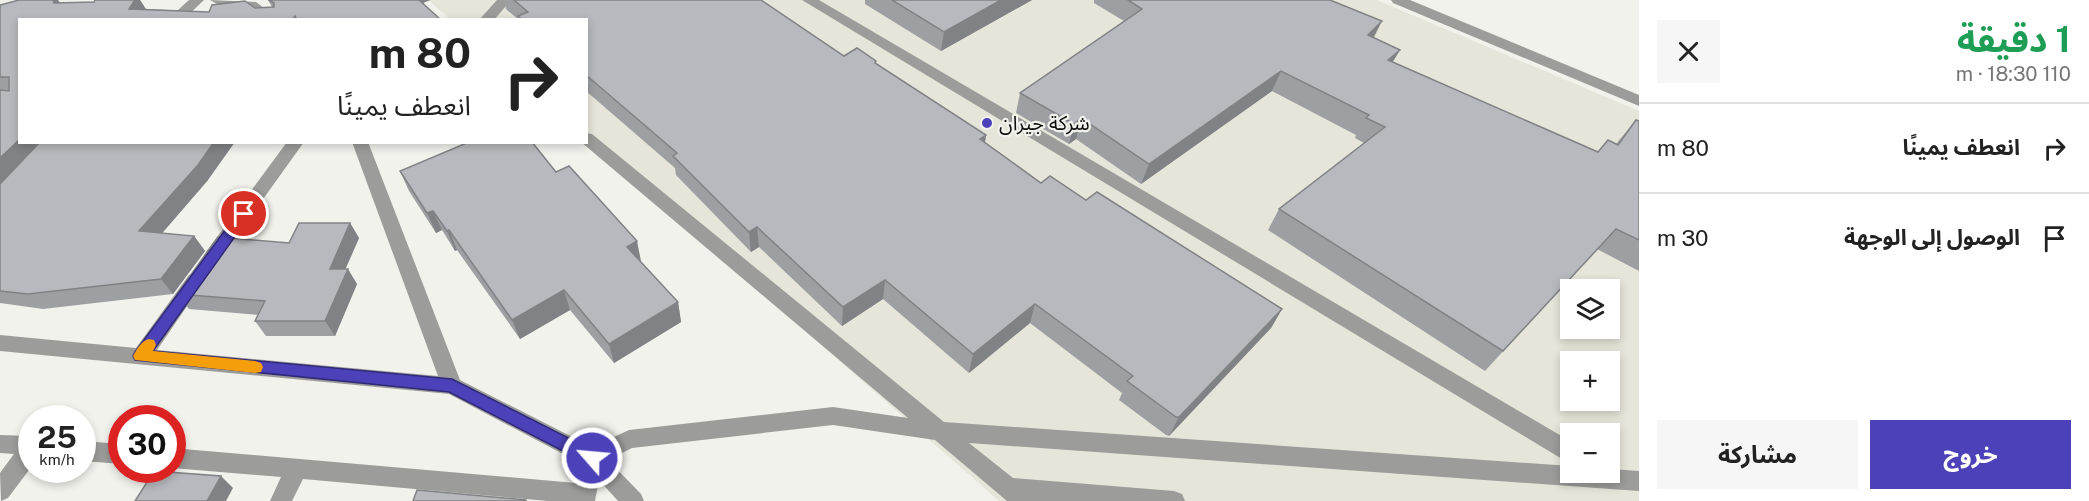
<!DOCTYPE html>
<html lang="ar">
<head>
<meta charset="utf-8">
<style>
	:root { --surface:#fff; --page:#f6f6f6; --text:#222; --muted:#767676; --line:#e0e0e0; --accent:#4c41b8 }
	body { margin:0; font-family:"Public Sans","Noto Sans Arabic",sans-serif; background:var(--page); color:var(--text); direction:rtl; height:100vh; display:flex; flex-direction:column; font-size:22px; white-space:nowrap }
	* { box-sizing:border-box; margin:0 }
	p { font-size:20px; color:var(--muted) }
	.icon { flex:none; width:33px; height:33px; fill:none; stroke:currentColor; stroke-width:2; stroke-linecap:round; stroke-linejoin:round }
	.map { position:relative; flex:1; overflow:hidden; direction:ltr }
	.drawer { display:flex; flex-direction:column; background:var(--surface); width:450px }
	.drawer>* { flex:none }
	.guide { position:absolute; left:18px; top:18px; width:570px; height:126px; border-radius:0px; box-shadow:0 3px 9px #0003; direction:rtl; background:#fff; color:var(--text); overflow:hidden }
	.controls { position:absolute; left:1560px; top:279px; display:grid; gap:12px }
	.controls a { display:grid; place-items:center; width:60px; height:60px; border-radius:0px; background:var(--surface); box-shadow:0 3px 9px #0003; font-size:30px }
	.speed { position:absolute; left:18px; top:405px; display:flex; gap:12px; font-size:30px; font-weight:700; text-align:center }
	.speed>* { display:grid; place-content:center; width:78px; height:78px; border-radius:50%; background:var(--surface); box-shadow:0 3px 9px #0003; line-height:1 }
	.speed small { font-size:15px; font-weight:400 }
	.speed .limit { border:9px solid #d22; background:#fff; color:#111 }
	.pin { position:absolute; display:grid; place-items:center; width:51px; height:51px; color:#fff; margin:-26px; border:3px solid #fff; border-radius:50%; box-shadow:0 2px 6px #0007 }
	.me { position:absolute; width:66px; margin:-33px; rotate:297deg; stroke-linejoin:round; filter:drop-shadow(0 0 4px #0008) }
	.turn { display:flex; align-items:center; gap:21px; height:126px; padding:0 18px; font-size:27px }
	.turn .icon { width:78px; height:78px; stroke-width:2.5 }
	.turn b { display:block; font-size:42px; line-height:51px }
	.round { display:grid; place-items:center; flex:none; width:63px; height:63px; border-radius:0px; background:var(--page) }
	.summary { display:flex; align-items:center; justify-content:space-between; height:102px; padding:0 18px }
	h1 { font-size:36px; font-weight:700; line-height:45px; color:#1e9e55 }
	.button { display:flex; gap:12px; margin-top:auto; padding:12px 18px }
	.button a { flex:1; height:69px; border-radius:0px; background:var(--accent); color:#fff; font-size:24px; font-weight:700; line-height:69px; text-align:center }
	.button a+a { background:var(--page); color:var(--text) }
	ul { padding:0; list-style:none }
	li { display:flex; align-items:center; gap:18px; height:90px; padding:0 18px; border-top:2px solid var(--line) }
	li div { flex:1 }
	li b { display:block; font-size:22px }
	li em { font-style:normal }
	main { display:flex; flex:1; min-height:0 }
	.map>svg:first-child { display:block }
</style>
</head>
<body>
<main>
<section class="drawer">
<div class="summary"><div><h1>1 دقيقة</h1><p>110 m · 18:30</p></div><a class="round"><svg class="icon" aria-label="close" viewBox="0 0 24 24"><path d="M6 6l12 12M18 6L6 18"/></svg></a></div>
<ul>
<li><svg class="icon" aria-label="right" viewBox="0 0 24 24"><path d="M7 20v-9h11M14 6l5 5-5 5"/></svg><div><b>انعطف يمينًا</b></div><em>80 m</em></li>
<li><svg class="icon" aria-label="arrive" viewBox="0 0 24 24"><path d="M6 21V4h12l-3 4 3 4H6"/></svg><div><b>الوصول إلى الوجهة</b></div><em>30 m</em></li>
</ul>
<div class="button"><a>خروج</a><a>مشاركة</a></div>
</section>
<div class="map">
<svg width="1639" height="501" viewBox="0 0 1639 501">
	<rect width="100%" height="100%" fill="#f2f2ed"/>
	<!-- built -->
	<path fill="#e5e5d9" fill-rule="evenodd" d="M 428,0 L 1377,0 L 1639,111 L 1639,501 L 999,501 L 587,139 L 586,20 L 450,19 ZM 1570,290 L 1610,290 L 1610,328 L 1570,328 ZM 1570,362 L 1610,362 L 1610,400 L 1570,400 ZM 1570,434 L 1610,434 L 1610,472 L 1570,472 Z"/>
	<g fill="none" stroke-linecap="round" stroke-linejoin="round">
		<!-- minor -->
		<g fill="#9c9c9a" fill-rule="evenodd">
			<path d="M 189,0 L 204,0 L 183,20 L 167,20 Z"/>
			<path d="M 210,0 L 256,2 L 280,20 L 263,20 L 247,9 L 217,4 Z"/>
			<path d="M 497,0 L 511,0 L 494,20 L 479,20 Z"/>
			<path d="M 802,0 L 819,0 L 1570,441 L 1570,461 L 1562,459 Z"/>
			<path d="M 1391,0 L 1410,0 L 1639,95 L 1639,106 L 1393,3 Z"/>
			<path d="M 586,133 L 592,134 L 944,422 L 1570,466 L 1570,472 L 1610,472 L 1610,469 L 1639,471 L 1639,491 L 969,443 L 1013,478 L 1174,491 L 1182,494 L 1185,501 L 1007,501 L 935,440 L 833,425 L 632,448 L 608,460 L 641,494 L 644,501 L 618,501 L 599,480 L 595,501 L 548,501 L 303,479 L 292,501 L 270,501 L 281,477 L 172,468 L 172,448 L 576,483 L 580,463 L 449,394 L 0,351 L 0,335 L 136,348 L 189,275 L 196,273 L 203,275 L 205,280 L 157,350 L 438,376 L 352,142 L 368,142 L 460,380 L 592,447 L 629,430 L 833,407 L 908,418 L 581,142 L 586,142 Z"/>
			<path d="M 287,142 L 304,142 L 218,262 L 212,264 L 206,262 L 203,257 L 206,252 Z"/>
			<path d="M 0,435 L 32,436 L 32,466 L 8,498 L 1,501 L 0,473 L 14,454 L 0,453 Z"/>
			<path d="M 82,441 L 122,444 L 122,464 L 82,461 Z"/>
		</g>
	</g>
	<!-- wall -->
	<g fill="#9e9fa3">
		<path d="M 19,0 L 58,0 L 60,3 L 140,0 L 146,9 L 209,12 L 255,8 L 272,7 L 268,0 L 430,0 L 423,3 L 441,20 L 20,20 L 20,142 L 208,180 L 162,233 L 194,236 L 205,251 L 173,294 L 43,309 L 0,303 L 0,5 Z"/>
		<path d="M 504,0 L 761,0 L 844,56 L 876,61 L 876,64 L 986,135 L 985,142 L 1041,183 L 1086,200 L 1282,309 L 1271,328 L 1169,436 L 1166,435 L 1119,400 L 1122,393 L 1030,323 L 969,373 L 883,299 L 842,326 L 759,247 L 751,252 L 676,175 L 675,168 L 586,91 L 586,20 L 519,20 L 506,9 Z"/>
		<path d="M 865,0 L 1032,0 L 941,51 L 865,4 Z"/>
		<path d="M 1094,0 L 1330,0 L 1373,38 L 1393,62 L 1598,152 L 1616,144 L 1636,120 L 1639,121 L 1639,271 L 1597,249 L 1485,371 L 1268,230 L 1279,209 L 1364,143 L 1355,138 L 1356,135 L 1272,91 L 1141,184 L 1076,139 L 1069,144 L 1016,113 L 1020,93 L 1124,21 L 1094,3 Z"/>
		<path d="M 400,171 L 556,172 L 641,261 L 640,262 L 678,302 L 681,322 L 614,363 L 570,310 L 520,339 L 457,250 L 455,251 L 442,230 L 436,233 L 409,191 Z"/>
		<path d="M 350,223 L 359,238 L 345,269 L 357,284 L 335,336 L 266,336 L 255,321 L 259,315 L 189,309 L 177,294 L 289,243 Z"/>
	</g>
	<!-- shaded-wall -->
	<g fill="#818285">
		<path d="M 53,0 L 58,0 L 62,6 L 54,3 Z"/>
		<path d="M 135,0 L 140,0 L 147,11 L 129,9 Z"/>
		<path d="M 413,0 L 430,0 L 416,6 Z"/>
		<path d="M 1001,0 L 1032,0 L 941,51 L 944,32 Z"/>
		<path d="M 1382,21 L 1372,41 L 1368,35 Z"/>
		<path d="M 1400,50 L 1388,70 L 1388,60 Z"/>
		<path d="M 1281,71 L 1272,91 L 1141,184 L 1149,164 Z"/>
		<path d="M 1081,118 L 1076,139 L 1069,144 L 1074,124 Z"/>
		<path d="M 986,135 L 983,155 L 980,139 Z"/>
		<path d="M 20,139 L 20,142 L 44,142 L 0,187 L 0,158 Z"/>
		<path d="M 214,142 L 235,142 L 208,180 L 151,246 L 139,231 Z"/>
		<path d="M 433,211 L 442,230 L 436,233 L 427,213 Z"/>
		<path d="M 350,223 L 359,238 L 339,284 L 330,269 Z"/>
		<path d="M 757,227 L 759,247 L 751,252 L 749,232 Z"/>
		<path d="M 449,230 L 457,250 L 455,251 L 447,231 Z"/>
		<path d="M 194,236 L 205,251 L 173,294 L 161,279 Z"/>
		<path d="M 637,241 L 641,261 L 631,267 L 627,247 Z"/>
		<path d="M 348,269 L 357,284 L 335,336 L 325,321 Z"/>
		<path d="M 885,280 L 883,299 L 842,326 L 843,307 Z"/>
		<path d="M 564,290 L 570,310 L 520,339 L 512,320 Z"/>
		<path d="M 678,302 L 681,322 L 614,363 L 609,344 Z"/>
		<path d="M 1035,304 L 1030,323 L 969,373 L 973,354 Z"/>
		<path d="M 1282,309 L 1271,328 L 1169,436 L 1179,417 Z"/>
		<path d="M 221,476 L 233,488 L 226,501 L 207,501 Z"/>
	</g>
	<!-- building -->
	<g fill="#b8b9be" stroke="#818285" stroke-width="1.5">
		<path d="M 19,0 L 53,0 L 54,3 L 94,2 L 95,0 L 135,0 L 129,9 L 209,12 L 212,5 L 245,1 L 255,8 L 274,7 L 274,3 L 269,0 L 419,0 L 441,20 L 297,20 L 295,16 L 292,20 L 20,20 L 20,139 L 0,158 L 0,90 L 9,91 L 9,77 L 0,77 L 0,5 Z"/>
		<path d="M 514,0 L 761,0 L 844,56 L 857,48 L 876,61 L 875,63 L 986,135 L 980,139 L 1041,183 L 1050,176 L 1086,200 L 1097,192 L 1282,309 L 1179,417 L 1176,417 L 1127,381 L 1133,376 L 1035,304 L 973,354 L 885,280 L 843,307 L 757,227 L 749,232 L 673,156 L 677,153 L 586,75 L 586,20 L 522,20 L 518,16 L 528,12 Z"/>
		<path d="M 892,0 L 1001,0 L 944,32 Z"/>
		<path d="M 1128,0 L 1330,0 L 1382,21 L 1368,35 L 1400,50 L 1388,60 L 1598,152 L 1608,140 L 1618,145 L 1636,120 L 1639,121 L 1639,240 L 1616,229 L 1503,351 L 1279,209 L 1385,127 L 1366,118 L 1369,115 L 1281,71 L 1149,164 L 1081,118 L 1074,124 L 1020,93 L 1142,9 Z"/>
		<path d="M 40,142 L 214,142 L 198,165 L 139,231 L 194,236 L 161,279 L 28,294 L 0,291 L 0,184 Z"/>
		<path d="M 469,142 L 532,142 L 556,172 L 569,166 L 637,241 L 627,247 L 678,302 L 609,344 L 564,290 L 512,320 L 449,230 L 447,231 L 433,211 L 427,213 L 400,171 Z"/>
		<path d="M 299,223 L 350,223 L 330,269 L 348,269 L 325,321 L 255,321 L 265,301 L 177,294 L 218,237 L 289,243 Z"/>
		<path d="M 154,471 L 221,476 L 207,501 L 135,501 Z"/>
		<path d="M 417,490 L 526,500 L 526,501 L 413,501 Z"/>
	</g>
	<!-- route -->
	<path fill="#4c41b8" stroke="#312a78" stroke-width="1.5" d="M 244,209 L 251,214 L 249,217 L 153,351 L 452,379 L 598,453 L 600,458 L 598,463 L 592,465 L 586,463 L 449,392 L 135,360 L 133,356 L 135,352 L 240,210 Z"/>
	<!-- slow -->
	<path fill="#f59e0b" d="M 149,339 L 154,340 L 156,345 L 153,351 L 255,361 L 261,363 L 263,367 L 261,372 L 255,373 L 135,360 L 133,356 C 137,349 141,341 149,339 Z"/>
	<!-- markers -->
	<circle fill="#4c41b8" stroke="#f2f2ed" stroke-width="2" cx="987" cy="123" r="6"/>
	<g text-anchor="middle" dominant-baseline="central" stroke-width="4.5" stroke-linejoin="round" paint-order="stroke">
		<!-- poi labels -->
		<g font-size="20" fill="#0e0e0c" stroke="#f2f2ed" text-anchor="start">
			<text x="999" y="123">شركة جيران</text>
		</g>
	</g>
</svg>
<div class="controls">
<a><svg class="icon" aria-label="layers" viewBox="0 0 24 24"><path d="M12 4l9 5-9 5-9-5zM3 14l9 5 9-5"/></svg></a>
<a>+</a>
<a>−</a>
</div>
<div class="speed"><div>25<small>km/h</small></div><div class="limit">30</div></div>
<div class="pin" style="left:244px;top:214px;background:#d93025"><svg class="icon" aria-label="arrive" viewBox="0 0 24 24"><path d="M6 21V4h12l-3 4 3 4H6"/></svg></div>
<svg class="me" style="left:592px;top:458px" viewBox="-20 -20 40 40"><circle r="17" fill="#4c41b8" stroke="#fff" stroke-width="3"/><path d="M0-11L8 9 0 5-8 9z" fill="#fff"/></svg>
<div class="guide">
<div class="turn"><svg class="icon" aria-label="right" viewBox="0 0 24 24"><path d="M7 20v-9h11M14 6l5 5-5 5"/></svg><div><b>80 m</b>انعطف يمينًا</div></div>
</div>
</div>
</main>
</body>
</html>
